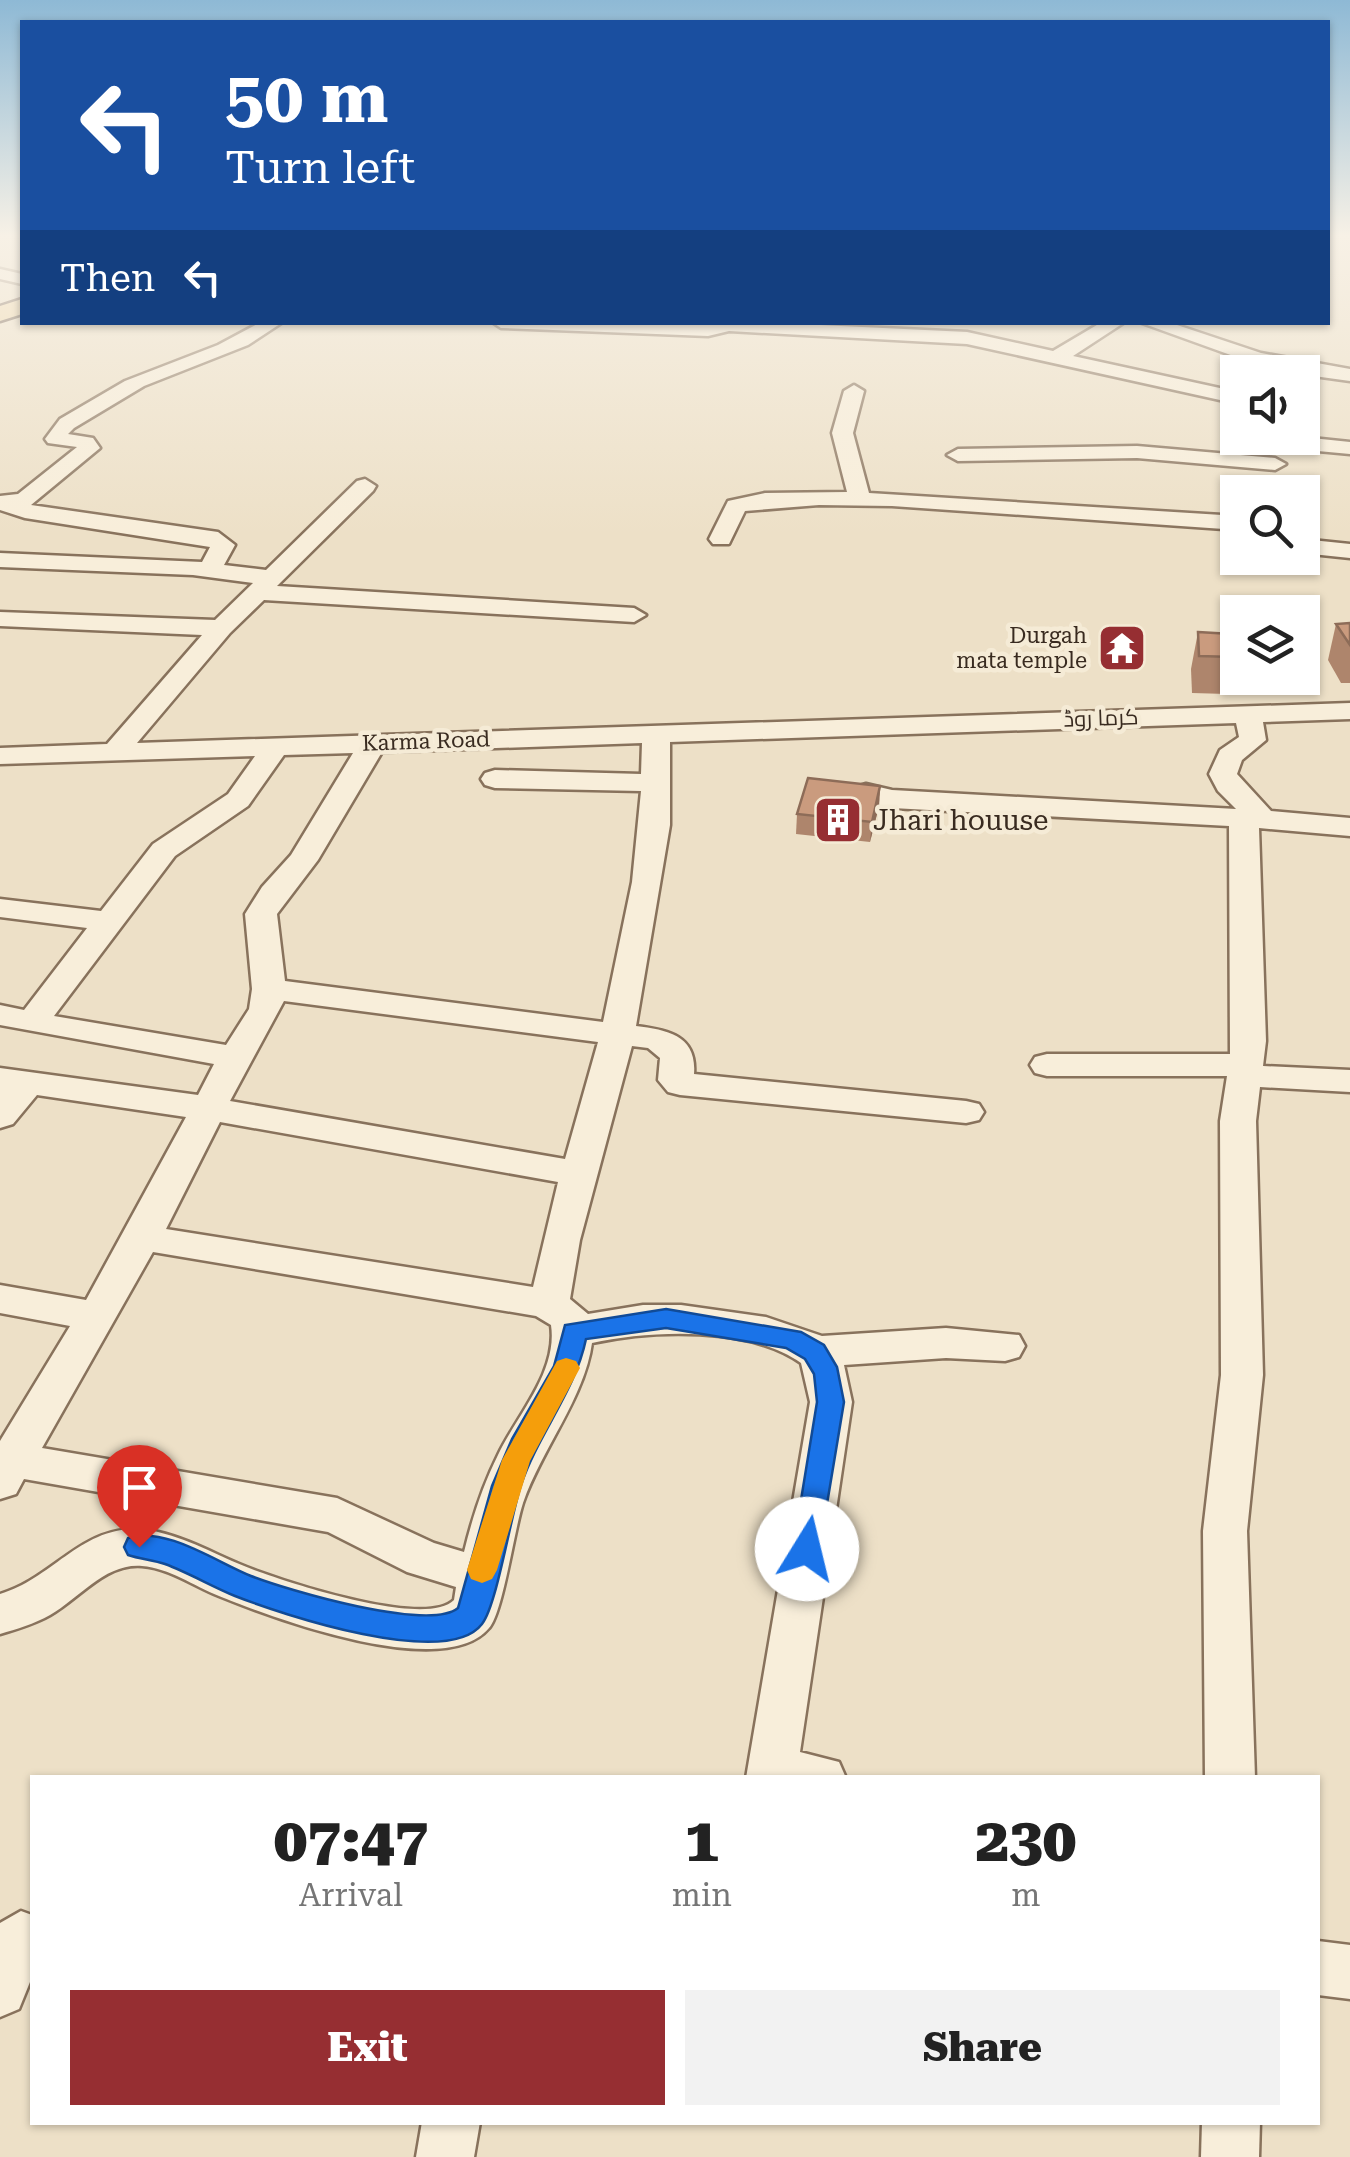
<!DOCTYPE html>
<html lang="en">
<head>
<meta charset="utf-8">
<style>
	:root { --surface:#fff; --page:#f2f2f2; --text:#222; --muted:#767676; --accent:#962e32 }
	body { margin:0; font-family:"Roboto Serif",Cairo,serif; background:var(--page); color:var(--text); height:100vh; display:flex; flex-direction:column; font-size:38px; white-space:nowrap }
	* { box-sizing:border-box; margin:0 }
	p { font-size:32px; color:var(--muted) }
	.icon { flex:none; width:55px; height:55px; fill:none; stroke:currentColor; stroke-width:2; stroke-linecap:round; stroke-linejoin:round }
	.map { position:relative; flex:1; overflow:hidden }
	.drawer { position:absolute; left:30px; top:1775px; width:1290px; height:350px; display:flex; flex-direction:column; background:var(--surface); border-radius:0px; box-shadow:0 2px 8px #0004 }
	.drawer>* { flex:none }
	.top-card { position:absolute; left:20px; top:20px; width:1310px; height:305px; border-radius:0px; box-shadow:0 2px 8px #0004; background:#1a4fa0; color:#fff; overflow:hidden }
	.buttons { position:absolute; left:1220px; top:355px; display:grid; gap:20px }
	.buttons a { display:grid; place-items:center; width:100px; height:100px; border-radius:0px; background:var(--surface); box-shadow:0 2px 8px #0004; font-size:50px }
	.pin { position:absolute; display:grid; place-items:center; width:85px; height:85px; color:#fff; margin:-102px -42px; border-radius:50% 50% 50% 0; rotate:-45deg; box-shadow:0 0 10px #0007 }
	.pin .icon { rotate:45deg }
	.me { position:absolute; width:110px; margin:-55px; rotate:9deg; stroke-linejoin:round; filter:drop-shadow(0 0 8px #0008) }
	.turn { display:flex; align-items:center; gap:35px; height:210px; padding:0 40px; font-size:45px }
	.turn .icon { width:130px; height:130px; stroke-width:2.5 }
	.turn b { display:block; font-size:70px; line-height:85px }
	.then { display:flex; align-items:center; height:95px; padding:0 40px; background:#0003; gap:20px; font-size:38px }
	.eta { display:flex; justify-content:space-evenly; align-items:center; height:170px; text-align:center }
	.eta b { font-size:60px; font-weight:800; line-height:70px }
	.action { display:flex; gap:20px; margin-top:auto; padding:20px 40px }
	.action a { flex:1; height:115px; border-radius:0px; background:var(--accent); color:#fff; font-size:40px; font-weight:800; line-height:115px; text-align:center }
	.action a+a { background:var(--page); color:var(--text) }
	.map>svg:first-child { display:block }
</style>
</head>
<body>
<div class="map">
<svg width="1350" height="2157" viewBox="0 0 1350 2157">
	<rect width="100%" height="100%" fill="#ede0c7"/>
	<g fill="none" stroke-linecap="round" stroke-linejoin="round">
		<!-- minor casing -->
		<g stroke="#88725c" stroke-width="5">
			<g id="minor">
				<path d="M 0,269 L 22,274 L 22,284 L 0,279 Z"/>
				<path d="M 261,322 L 283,322 L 248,345 L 144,386 L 74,428 L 68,434 L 93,438 L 100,448 L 31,505 L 218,532 L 235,545 L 224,565 L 266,570 L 357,481 L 365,479 L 376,486 L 373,491 L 277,586 L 634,608 L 646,615 L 634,622 L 264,600 L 230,633 L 137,743 L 1350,703 L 1350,719 L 1263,722 L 1266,740 L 1242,760 L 1237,774 L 1271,811 L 1350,818 L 1350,836 L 1259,828 L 1266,1041 L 1263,1066 L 1350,1070 L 1350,1092 L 1260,1087 L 1256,1121 L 1263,1375 L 1247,1531 L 1255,1778 L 1205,1778 L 1203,1531 L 1221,1375 L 1220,1121 L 1227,1076 L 1047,1076 L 1035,1073 L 1030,1065 L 1035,1057 L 1047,1054 L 1230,1054 L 1229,826 L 892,808 L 856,799 L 852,793 L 856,787 L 866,784 L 892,790 L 1236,809 L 1218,791 L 1209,774 L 1220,750 L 1239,737 L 1236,723 L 670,742 L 670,825 L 636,1026 C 669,1030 697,1036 694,1074 L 966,1101 L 979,1104 L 984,1112 L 979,1120 L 966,1123 L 680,1095 L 668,1092 L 658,1080 L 660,1058 L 648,1048 L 632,1046 L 580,1240 L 570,1299 L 588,1314 L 643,1305 L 681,1305 L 766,1317 L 822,1336 L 946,1328 L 1019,1335 L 1025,1346 L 1019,1357 L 1005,1361 L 946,1358 L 844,1365 L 852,1402 L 800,1752 L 839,1762 L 846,1778 L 746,1778 L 810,1402 L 801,1363 C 749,1326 652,1330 592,1343 C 585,1397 541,1450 523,1503 C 514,1530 503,1612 489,1628 C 444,1682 273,1618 219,1596 C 194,1586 169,1568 142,1566 C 105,1563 80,1598 50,1615 C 34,1624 17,1629 0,1634 L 0,1594 C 57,1578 87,1515 158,1532 C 193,1540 223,1559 257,1571 C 293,1584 426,1628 454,1600 L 456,1587 L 407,1572 L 328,1532 L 24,1479 L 16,1494 L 0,1499 L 0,1441 L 70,1326 L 0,1313 L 0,1285 L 86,1300 L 186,1117 L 37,1095 L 13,1124 L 0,1128 L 0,1068 L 198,1095 L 214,1064 L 0,1025 L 0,1005 L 24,1010 L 87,928 L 0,917 L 0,899 L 101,911 L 153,844 L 228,794 L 255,756 L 0,764 L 0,748 L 107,744 L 202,635 L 0,626 L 0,612 L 215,620 L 253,583 L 193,575 L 0,567 L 0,553 L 202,562 L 210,547 L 25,518 L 0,510 L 0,496 L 18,494 L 77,447 L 48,443 L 45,439 L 60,419 L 125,381 L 218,345 ZM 642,743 L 641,774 L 495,770 L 485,773 L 481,779 L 485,785 L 495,788 L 641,791 L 632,882 L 603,1022 L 285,981 L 277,914 L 318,860 L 382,752 ZM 353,753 L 291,855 L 262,887 L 245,914 L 252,989 L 249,1009 L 226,1045 L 54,1016 L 175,856 L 248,806 L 284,755 ZM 284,1001 L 598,1042 L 565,1159 L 230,1101 ZM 220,1122 L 558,1182 L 533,1287 L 166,1229 ZM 153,1252 L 536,1316 L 551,1325 C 558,1372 517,1415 498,1455 C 483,1485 472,1519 464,1552 L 434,1543 L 337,1498 L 42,1448 Z"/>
				<path d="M 492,322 L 756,322 L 967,332 L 1053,351 L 1102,322 L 1125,322 L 1073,356 L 1238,392 L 1238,404 L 967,344 L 729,331 L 708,336 L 501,328 Z"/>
				<path d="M 1139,322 L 1168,322 L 1261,353 L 1350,369 L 1350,381 L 1285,372 L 1286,369 L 1250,362 Z"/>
				<path d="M 854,385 L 864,391 L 853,433 L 869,493 L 1238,516 L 1238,530 L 892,506 L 819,505 L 745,511 L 729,544 L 713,544 L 709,539 L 728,501 L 765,493 L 847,492 L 832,433 L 844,391 Z"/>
				<path d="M 1302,437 L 1350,442 L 1350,454 L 1275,447 L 1265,441 L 1267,438 Z"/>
				<path d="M 1137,446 L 1275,458 L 1286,464 L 1275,470 L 1137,458 L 958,461 L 947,455 L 958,449 Z"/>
				<path d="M 1302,539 L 1350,544 L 1350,558 L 1302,553 Z"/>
				<path d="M 21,1911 L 32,1915 L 32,1977 L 19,2009 L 0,2017 L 0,1923 Z"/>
				<path d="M 1318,1941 L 1350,1945 L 1350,1999 L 1318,1995 Z"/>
				<path d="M 422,2122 L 480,2122 L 474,2157 L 416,2157 Z"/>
				<path d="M 1202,2122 L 1260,2122 L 1259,2157 L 1201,2157 Z"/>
			</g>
		</g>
		<!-- major casing -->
		<g stroke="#574130" stroke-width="5">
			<path id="major" d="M 22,299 L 22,314 L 0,321 L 0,306 Z"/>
		</g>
		<!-- minor -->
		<use href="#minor" fill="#f8eeda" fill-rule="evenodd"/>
		<!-- major -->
		<use href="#major" fill="#efd4a0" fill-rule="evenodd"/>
	</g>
	<!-- wall -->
	<g fill="#ae856c">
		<path d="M 1350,623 L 1350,683 L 1341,683 L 1328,660 L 1336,624 Z"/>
		<path d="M 1108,632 L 1140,636 L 1137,654 L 1105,651 Z"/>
		<path d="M 1198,632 L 1234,657 L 1227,694 L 1192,693 L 1191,669 Z"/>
		<path d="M 880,786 L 879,806 L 870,842 L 796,834 L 797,814 Z"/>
	</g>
	<!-- shaded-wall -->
	<path fill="#8d6c58" d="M 880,786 L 879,806 L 870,842 L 872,822 Z"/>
	<!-- building -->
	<g fill="#ca9b7e" stroke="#8d6c58" stroke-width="2.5">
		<path d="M 1350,623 L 1350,645 L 1336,624 Z"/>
		<path d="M 1108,632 L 1140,636 L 1139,645 L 1107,641 Z"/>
		<path d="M 1198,632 L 1231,634 L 1234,657 L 1199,656 Z"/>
		<path d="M 808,778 L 880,786 L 872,822 L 797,814 Z"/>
	</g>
	<!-- sky -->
	<linearGradient id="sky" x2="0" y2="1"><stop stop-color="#8eb9d5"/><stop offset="0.44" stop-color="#f7f1e6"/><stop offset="1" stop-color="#f7f1e6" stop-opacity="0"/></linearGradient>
	<rect width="1350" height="535" fill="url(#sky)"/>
	<!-- route -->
	<path fill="#1a73e8" stroke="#114b97" stroke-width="2.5" d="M 666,1309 L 801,1332 L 824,1345 L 837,1367 L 844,1402 L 818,1558 L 807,1561 L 797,1558 L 793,1549 L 817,1402 L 814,1374 L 805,1359 L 786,1348 L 666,1328 L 586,1339 C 575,1392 538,1434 521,1485 C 511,1514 497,1605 482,1624 C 447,1670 281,1614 235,1596 C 211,1586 189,1573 165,1564 C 153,1560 140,1559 128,1555 L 124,1547 L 128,1538 C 166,1526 216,1562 251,1576 C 287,1590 429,1632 458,1608 L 492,1486 L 512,1439 L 554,1366 L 565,1325 Z"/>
	<!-- slow -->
	<path fill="#f59e0b" d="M 566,1358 L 576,1361 L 580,1368 L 530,1461 L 497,1570 L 492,1579 L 482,1583 L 471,1579 L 467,1570 L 502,1460 L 557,1361 Z"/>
	<!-- icons -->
	<defs>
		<g id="temple-square" transform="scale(2.5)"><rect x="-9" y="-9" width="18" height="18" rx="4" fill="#962e32" stroke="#f5ebd6"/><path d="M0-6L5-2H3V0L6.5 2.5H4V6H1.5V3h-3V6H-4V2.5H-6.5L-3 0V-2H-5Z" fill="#fff"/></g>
		<g id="building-square" transform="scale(2.5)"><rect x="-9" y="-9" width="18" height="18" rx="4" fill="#962e32" stroke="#f5ebd6"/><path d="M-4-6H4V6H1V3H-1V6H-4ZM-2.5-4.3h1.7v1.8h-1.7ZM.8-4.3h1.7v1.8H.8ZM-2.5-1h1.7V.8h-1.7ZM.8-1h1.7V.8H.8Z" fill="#fff"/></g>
	</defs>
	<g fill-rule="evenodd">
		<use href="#temple-square" x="1122" y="648"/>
		<use href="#building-square" x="838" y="820"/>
	</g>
	<g text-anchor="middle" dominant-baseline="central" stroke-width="9" stroke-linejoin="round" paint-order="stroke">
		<!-- far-poi labels -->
		<g font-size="22" fill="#392b20" stroke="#f5ebd6" text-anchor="end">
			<text x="1087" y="635">Durgah<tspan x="1087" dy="25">mata temple</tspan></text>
		</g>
		<!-- far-street labels -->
		<g font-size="22" fill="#392b20" stroke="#f5ebd6">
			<text transform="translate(1101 718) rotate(-2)">کرما روڈ</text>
			<text transform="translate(426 741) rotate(-2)">Karma Road</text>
		</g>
		<!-- poi labels -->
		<g font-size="28" fill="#392b20" stroke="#f5ebd6" text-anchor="start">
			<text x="873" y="820">Jhari houuse</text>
		</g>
	</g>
</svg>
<div class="buttons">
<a><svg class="icon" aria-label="sound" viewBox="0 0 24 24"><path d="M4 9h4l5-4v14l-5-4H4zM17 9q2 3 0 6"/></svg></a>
<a><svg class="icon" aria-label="search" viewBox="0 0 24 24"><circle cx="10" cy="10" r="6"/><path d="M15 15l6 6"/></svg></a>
<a><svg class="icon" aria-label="layers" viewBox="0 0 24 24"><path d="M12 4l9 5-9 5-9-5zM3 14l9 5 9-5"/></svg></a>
</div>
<div class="pin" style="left:139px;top:1547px;background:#d93025"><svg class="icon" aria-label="arrive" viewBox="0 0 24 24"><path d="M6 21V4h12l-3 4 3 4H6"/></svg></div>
<svg class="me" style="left:807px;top:1549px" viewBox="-20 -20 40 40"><circle r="19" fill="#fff"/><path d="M0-13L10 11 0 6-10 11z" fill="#1a73e8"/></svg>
<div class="top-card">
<div class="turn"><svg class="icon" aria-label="left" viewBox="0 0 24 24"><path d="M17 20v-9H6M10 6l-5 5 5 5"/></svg><div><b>50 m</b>Turn left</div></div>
<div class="then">Then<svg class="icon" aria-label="left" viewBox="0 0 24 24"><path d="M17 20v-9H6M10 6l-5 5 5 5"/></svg></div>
</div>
<section class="drawer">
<div class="eta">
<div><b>07:47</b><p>Arrival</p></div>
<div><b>1</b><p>min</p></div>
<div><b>230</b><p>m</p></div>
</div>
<div class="action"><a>Exit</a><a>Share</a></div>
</section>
</div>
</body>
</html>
